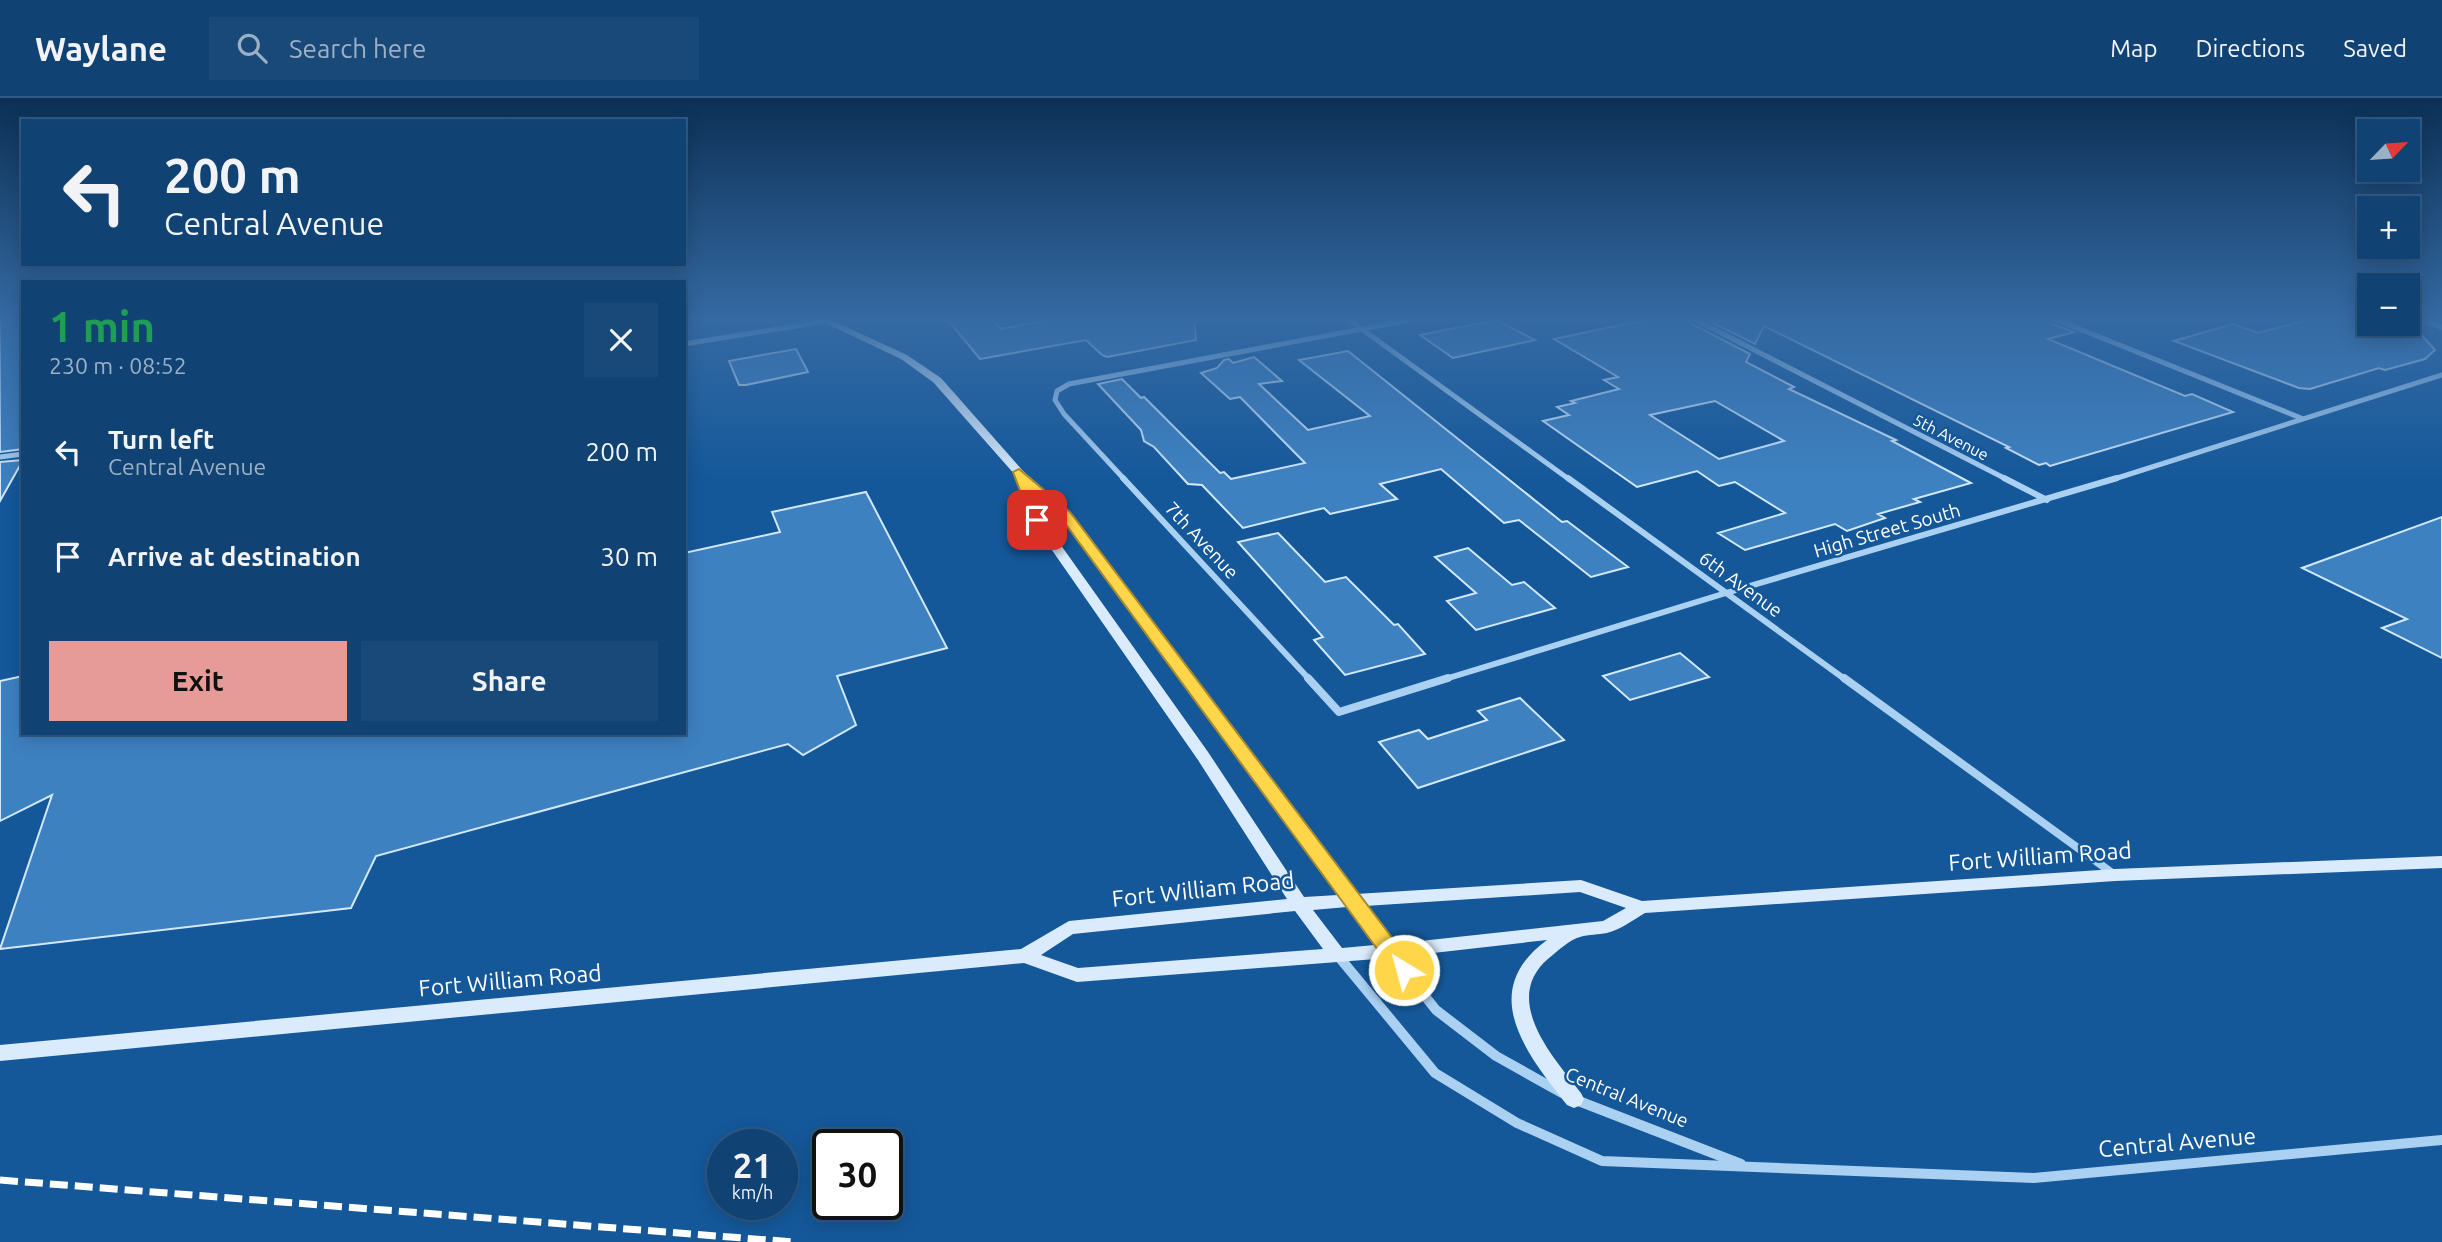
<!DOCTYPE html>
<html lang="en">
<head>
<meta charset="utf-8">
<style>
	:root { --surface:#104274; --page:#194979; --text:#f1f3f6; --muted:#9cb0c5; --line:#305b86; --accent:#e69b98 }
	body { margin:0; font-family:Ubuntu,sans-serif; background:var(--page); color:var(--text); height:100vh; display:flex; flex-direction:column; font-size:26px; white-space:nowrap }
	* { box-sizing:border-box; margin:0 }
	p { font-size:23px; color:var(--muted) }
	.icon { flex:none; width:38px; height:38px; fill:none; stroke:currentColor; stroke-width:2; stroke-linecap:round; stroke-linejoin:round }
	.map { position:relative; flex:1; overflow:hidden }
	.side { position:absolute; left:21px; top:182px; width:665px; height:455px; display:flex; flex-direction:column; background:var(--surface); border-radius:0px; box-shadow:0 4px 18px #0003,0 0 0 2px var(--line) }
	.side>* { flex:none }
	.banner { position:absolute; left:21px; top:21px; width:665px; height:147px; border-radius:0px; box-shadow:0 4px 18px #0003,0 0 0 2px var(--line); background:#104274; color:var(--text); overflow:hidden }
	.needle { width:46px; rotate:65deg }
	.buttons { position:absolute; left:2357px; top:21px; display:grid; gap:14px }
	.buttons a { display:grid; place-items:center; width:63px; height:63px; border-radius:0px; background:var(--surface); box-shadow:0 4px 18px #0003,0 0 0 2px var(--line); font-size:35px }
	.speed { position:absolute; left:707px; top:1031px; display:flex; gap:14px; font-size:35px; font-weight:700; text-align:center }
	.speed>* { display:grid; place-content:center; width:91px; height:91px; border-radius:50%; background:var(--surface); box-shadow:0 4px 18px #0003,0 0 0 2px var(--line); line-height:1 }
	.speed small { font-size:18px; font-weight:400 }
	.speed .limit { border:4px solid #111; border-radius:10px; background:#fff; color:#111 }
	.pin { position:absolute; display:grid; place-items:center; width:60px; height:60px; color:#fff; margin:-30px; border-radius:14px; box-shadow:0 4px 10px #0006 }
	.me { position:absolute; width:77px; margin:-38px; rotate:323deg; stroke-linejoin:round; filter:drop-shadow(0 0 5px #0008) }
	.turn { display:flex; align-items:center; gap:24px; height:147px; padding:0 28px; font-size:32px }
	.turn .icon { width:91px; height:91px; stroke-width:2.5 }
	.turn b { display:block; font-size:49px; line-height:60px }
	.round { display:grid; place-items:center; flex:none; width:74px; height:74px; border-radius:0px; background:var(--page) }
	.head { display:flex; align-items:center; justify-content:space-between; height:119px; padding:0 28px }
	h1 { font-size:42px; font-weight:600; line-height:52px; color:#1e9e55 }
	.action { display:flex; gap:14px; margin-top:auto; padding:14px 28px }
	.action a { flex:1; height:80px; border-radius:0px; background:var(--accent); color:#111; font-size:28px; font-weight:600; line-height:80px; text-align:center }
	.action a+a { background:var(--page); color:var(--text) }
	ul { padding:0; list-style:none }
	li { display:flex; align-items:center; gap:21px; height:105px; padding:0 28px }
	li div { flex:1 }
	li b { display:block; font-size:26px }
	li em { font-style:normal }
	header { display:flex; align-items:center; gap:42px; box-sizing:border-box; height:98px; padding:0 35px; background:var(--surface); border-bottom:2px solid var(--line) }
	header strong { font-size:33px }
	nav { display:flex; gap:38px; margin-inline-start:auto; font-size:24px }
	.search { width:490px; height:63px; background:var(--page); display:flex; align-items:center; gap:18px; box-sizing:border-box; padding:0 24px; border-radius:0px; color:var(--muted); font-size:26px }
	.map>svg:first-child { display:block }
</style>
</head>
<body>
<header>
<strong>Waylane</strong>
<div class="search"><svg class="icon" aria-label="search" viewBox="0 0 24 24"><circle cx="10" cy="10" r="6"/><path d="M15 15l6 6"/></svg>Search here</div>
<nav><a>Map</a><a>Directions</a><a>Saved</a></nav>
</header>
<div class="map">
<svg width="2442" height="1144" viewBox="0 0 2442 1144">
	<rect width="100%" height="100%" fill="#15589a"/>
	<!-- building -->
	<g fill="#3e81c1" stroke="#d2e8fd" stroke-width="2" fill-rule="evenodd">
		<path d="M 0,221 L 23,221 L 23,351 L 0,354 Z"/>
		<path d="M 947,221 L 992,221 L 1001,231 L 1052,221 L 1194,221 L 1196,242 L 1107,259 L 1102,257 L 1086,242 L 980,261 Z"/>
		<path d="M 1650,221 L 1689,221 L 1692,226 L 1750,256 L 1746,264 L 1794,289 L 1789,291 L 1896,342 L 1892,343 L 1971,385 L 1914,401 L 1920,404 L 1878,416 L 1885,420 L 1847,433 L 1835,426 L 1745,452 L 1718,435 L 1785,415 L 1735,384 L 1719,388 L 1697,373 L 1637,389 L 1543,323 L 1569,317 L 1557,309 L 1575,305 L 1571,303 L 1619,291 L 1604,282 L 1618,279 L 1554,241 ZM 1715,303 L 1784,343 L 1719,361 L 1650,317 Z"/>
		<path d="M 1705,221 L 2050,221 L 2052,226 L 2074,234 L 2048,241 L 2185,298 L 2192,296 L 2233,314 L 2050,368 L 2046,365 L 2039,367 L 2006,350 L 2009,349 L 1764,228 L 1755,246 Z"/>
		<path d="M 2311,221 L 2370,221 L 2370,226 L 2397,226 L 2418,233 L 2435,252 L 2425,261 L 2385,272 L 2379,270 L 2310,291 L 2299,290 L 2174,243 L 2233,226 L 2258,235 Z"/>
		<path d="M 1496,222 L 1535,242 L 1453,260 L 1420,237 Z"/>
		<path d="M 796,251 L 808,274 L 746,287 L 739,287 L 729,263 Z"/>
		<path d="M 1348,253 L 1562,424 L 1567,423 L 1628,469 L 1591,479 L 1519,422 L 1504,425 L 1441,371 L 1380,386 L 1397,401 L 1330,416 L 1324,410 L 1243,430 L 1202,387 L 1188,386 L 1154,349 L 1144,343 L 1141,332 L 1098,286 L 1122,281 L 1141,300 L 1144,299 L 1220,375 L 1224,374 L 1231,381 L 1305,365 L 1240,299 L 1230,301 L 1201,275 L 1217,270 L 1224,262 L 1229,261 L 1233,265 L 1254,259 L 1282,283 L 1259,286 L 1308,332 L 1370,318 L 1299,262 Z"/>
		<path d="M 23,362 L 0,403 L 0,364 Z"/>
		<path d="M 866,394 L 947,550 L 837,578 L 856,627 L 803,657 L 788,646 L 376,758 L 351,810 L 0,851 L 52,697 L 0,723 L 0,583 L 23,578 L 23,635 L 684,635 L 684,455 L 780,434 L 772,414 Z"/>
		<path d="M 2442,419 L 2442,560 L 2382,530 L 2407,521 L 2302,470 Z"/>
		<path d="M 1278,435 L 1325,484 L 1346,479 L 1394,527 L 1398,526 L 1425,556 L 1345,577 L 1314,542 L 1323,539 L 1238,444 Z"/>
		<path d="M 1468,450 L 1512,487 L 1524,484 L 1555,510 L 1476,532 L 1447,503 L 1476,495 L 1435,459 Z"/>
		<path d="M 1680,555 L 1709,579 L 1630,602 L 1603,578 Z"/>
		<path d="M 1520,600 L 1564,642 L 1418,690 L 1379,644 L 1419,632 L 1428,641 L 1487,622 L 1478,613 Z"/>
	</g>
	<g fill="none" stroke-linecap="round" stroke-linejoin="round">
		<!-- minor-far3 -->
		<g stroke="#aad0f2" stroke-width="5">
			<path d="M 1348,221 L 1570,382"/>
			<path d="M 1694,221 L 2008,382"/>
			<path d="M 2055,221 L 2301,320"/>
			<path d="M 2416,221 L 2442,229"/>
			<path d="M 684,246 L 827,223"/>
			<path d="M 0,359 L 23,356"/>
			<path d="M 1125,382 L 1064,316 L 1055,302 L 1057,293 L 1069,286 L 1415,221"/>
			<path d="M 2111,382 L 2442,277"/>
		</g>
		<!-- minor-far2 -->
		<g stroke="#aad0f2" stroke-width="6">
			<path d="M 1123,380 L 1310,582"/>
			<path d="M 1568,380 L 1846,582"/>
			<path d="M 2004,380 L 2047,402"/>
			<path d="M 1442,582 L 1726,495 L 2117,380"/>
		</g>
		<!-- minor-far1 -->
		<g stroke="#aad0f2" stroke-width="8">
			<path d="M 1308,580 L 1339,614 L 1448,580"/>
			<path d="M 1844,580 L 2115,777"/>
		</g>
		<!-- minor -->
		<g stroke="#aad0f2" stroke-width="10">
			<path d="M 1389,853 L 1436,912 L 1496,958 L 1562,995"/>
			<path d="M 1339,859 L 1435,975 L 1517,1025 L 1602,1063 L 2034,1080 L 2442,1042"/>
			<path d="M 1576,1002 L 1741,1066"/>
		</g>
		<!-- secondary -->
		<path fill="#d9ebfc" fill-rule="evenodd" d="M 817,221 L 829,221 L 907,257 L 941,280 L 1023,373 L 1070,414 L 1356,796 L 1581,782 L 1642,803 L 2115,771 L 2442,758 L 2442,770 L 2115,783 L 1645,815 C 1633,822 1620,832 1607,835 C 1598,837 1589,836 1580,839 C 1570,841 1558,853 1549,860 C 1500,901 1553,959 1581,995 L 1584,1001 L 1581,1007 L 1574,1010 L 1567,1007 C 1527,956 1476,894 1547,842 L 1389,860 L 1077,884 L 1024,865 L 0,963 L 0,947 L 1021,851 L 1069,823 L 1287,801 L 1198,662 L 1031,422 L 1016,378 L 933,284 L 901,261 ZM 1032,392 L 1062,420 L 1338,797 L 1304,799 L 1208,654 L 1043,422 ZM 1580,794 L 1626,810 L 1603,823 L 1393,846 L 1365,808 ZM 1347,809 L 1375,847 L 1342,850 L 1313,812 ZM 1295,813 L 1323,851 L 1078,870 L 1041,857 L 1073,836 Z"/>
		<!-- rail -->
		<path stroke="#fff" stroke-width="7" stroke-dasharray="18 7" stroke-linecap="butt" d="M 0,1082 L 794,1144"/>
	</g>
	<!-- sky -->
	<linearGradient id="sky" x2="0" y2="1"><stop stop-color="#0c3055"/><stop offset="0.58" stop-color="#356aa3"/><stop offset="1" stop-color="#356aa3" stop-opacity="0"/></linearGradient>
	<rect width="2442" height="381" fill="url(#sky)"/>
	<!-- route -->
	<path fill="#ffd54a" stroke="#a68a30" stroke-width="2" d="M 1019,371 L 1070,414 L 1412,866 L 1415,872 L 1412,878 L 1404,880 L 1397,878 L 1061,420 L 1033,394 L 1043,422 L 1037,426 L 1032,424 L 1013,374 Z"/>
	<g text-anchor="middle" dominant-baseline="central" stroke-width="5" stroke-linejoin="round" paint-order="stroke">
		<!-- far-street labels -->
		<g font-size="16" fill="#fff" stroke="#15589a">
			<text transform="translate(1951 339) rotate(27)">5th Avenue</text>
		</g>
		<!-- street labels -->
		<g font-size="19" fill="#fff" stroke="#15589a">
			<text transform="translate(1887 432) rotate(-16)">High Street South</text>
			<text transform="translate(1202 442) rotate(47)">7th Avenue</text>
			<text transform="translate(1741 486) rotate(36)">6th Avenue</text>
			<text transform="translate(1627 999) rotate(22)">Central Avenue</text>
		</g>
		<!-- near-street labels -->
		<g font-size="23" fill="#fff" stroke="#15589a">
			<text transform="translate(2040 758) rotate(-4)">Fort William Road</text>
			<text transform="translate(1203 791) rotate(-6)">Fort William Road</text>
			<text transform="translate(510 882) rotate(-5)">Fort William Road</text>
			<text transform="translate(2177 1044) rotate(-5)">Central Avenue</text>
		</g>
	</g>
</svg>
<div class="buttons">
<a><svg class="needle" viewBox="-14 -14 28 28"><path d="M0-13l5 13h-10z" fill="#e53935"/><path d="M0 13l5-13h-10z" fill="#9cb0c5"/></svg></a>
<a>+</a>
<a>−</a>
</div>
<div class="speed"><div>21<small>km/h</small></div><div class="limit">30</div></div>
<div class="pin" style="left:1037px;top:422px;background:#d93025"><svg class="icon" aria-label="arrive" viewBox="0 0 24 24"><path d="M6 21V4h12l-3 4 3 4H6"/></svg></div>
<svg class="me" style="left:1404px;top:872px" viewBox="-20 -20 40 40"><circle r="17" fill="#ffd54a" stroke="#fff" stroke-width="3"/><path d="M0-11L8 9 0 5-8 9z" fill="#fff"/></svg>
<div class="banner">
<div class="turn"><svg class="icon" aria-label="left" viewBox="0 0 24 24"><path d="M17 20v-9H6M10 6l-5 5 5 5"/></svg><div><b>200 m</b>Central Avenue</div></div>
</div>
<section class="side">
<div class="head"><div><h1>1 min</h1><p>230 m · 08:52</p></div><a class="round"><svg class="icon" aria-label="close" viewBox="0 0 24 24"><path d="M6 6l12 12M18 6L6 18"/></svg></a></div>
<ul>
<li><svg class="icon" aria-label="left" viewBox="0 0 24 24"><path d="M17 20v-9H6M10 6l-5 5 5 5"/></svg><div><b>Turn left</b><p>Central Avenue</p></div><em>200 m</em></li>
<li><svg class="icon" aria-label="arrive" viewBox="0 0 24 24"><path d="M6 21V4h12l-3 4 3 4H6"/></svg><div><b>Arrive at destination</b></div><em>30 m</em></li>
</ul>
<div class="action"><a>Exit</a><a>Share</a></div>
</section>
</div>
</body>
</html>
